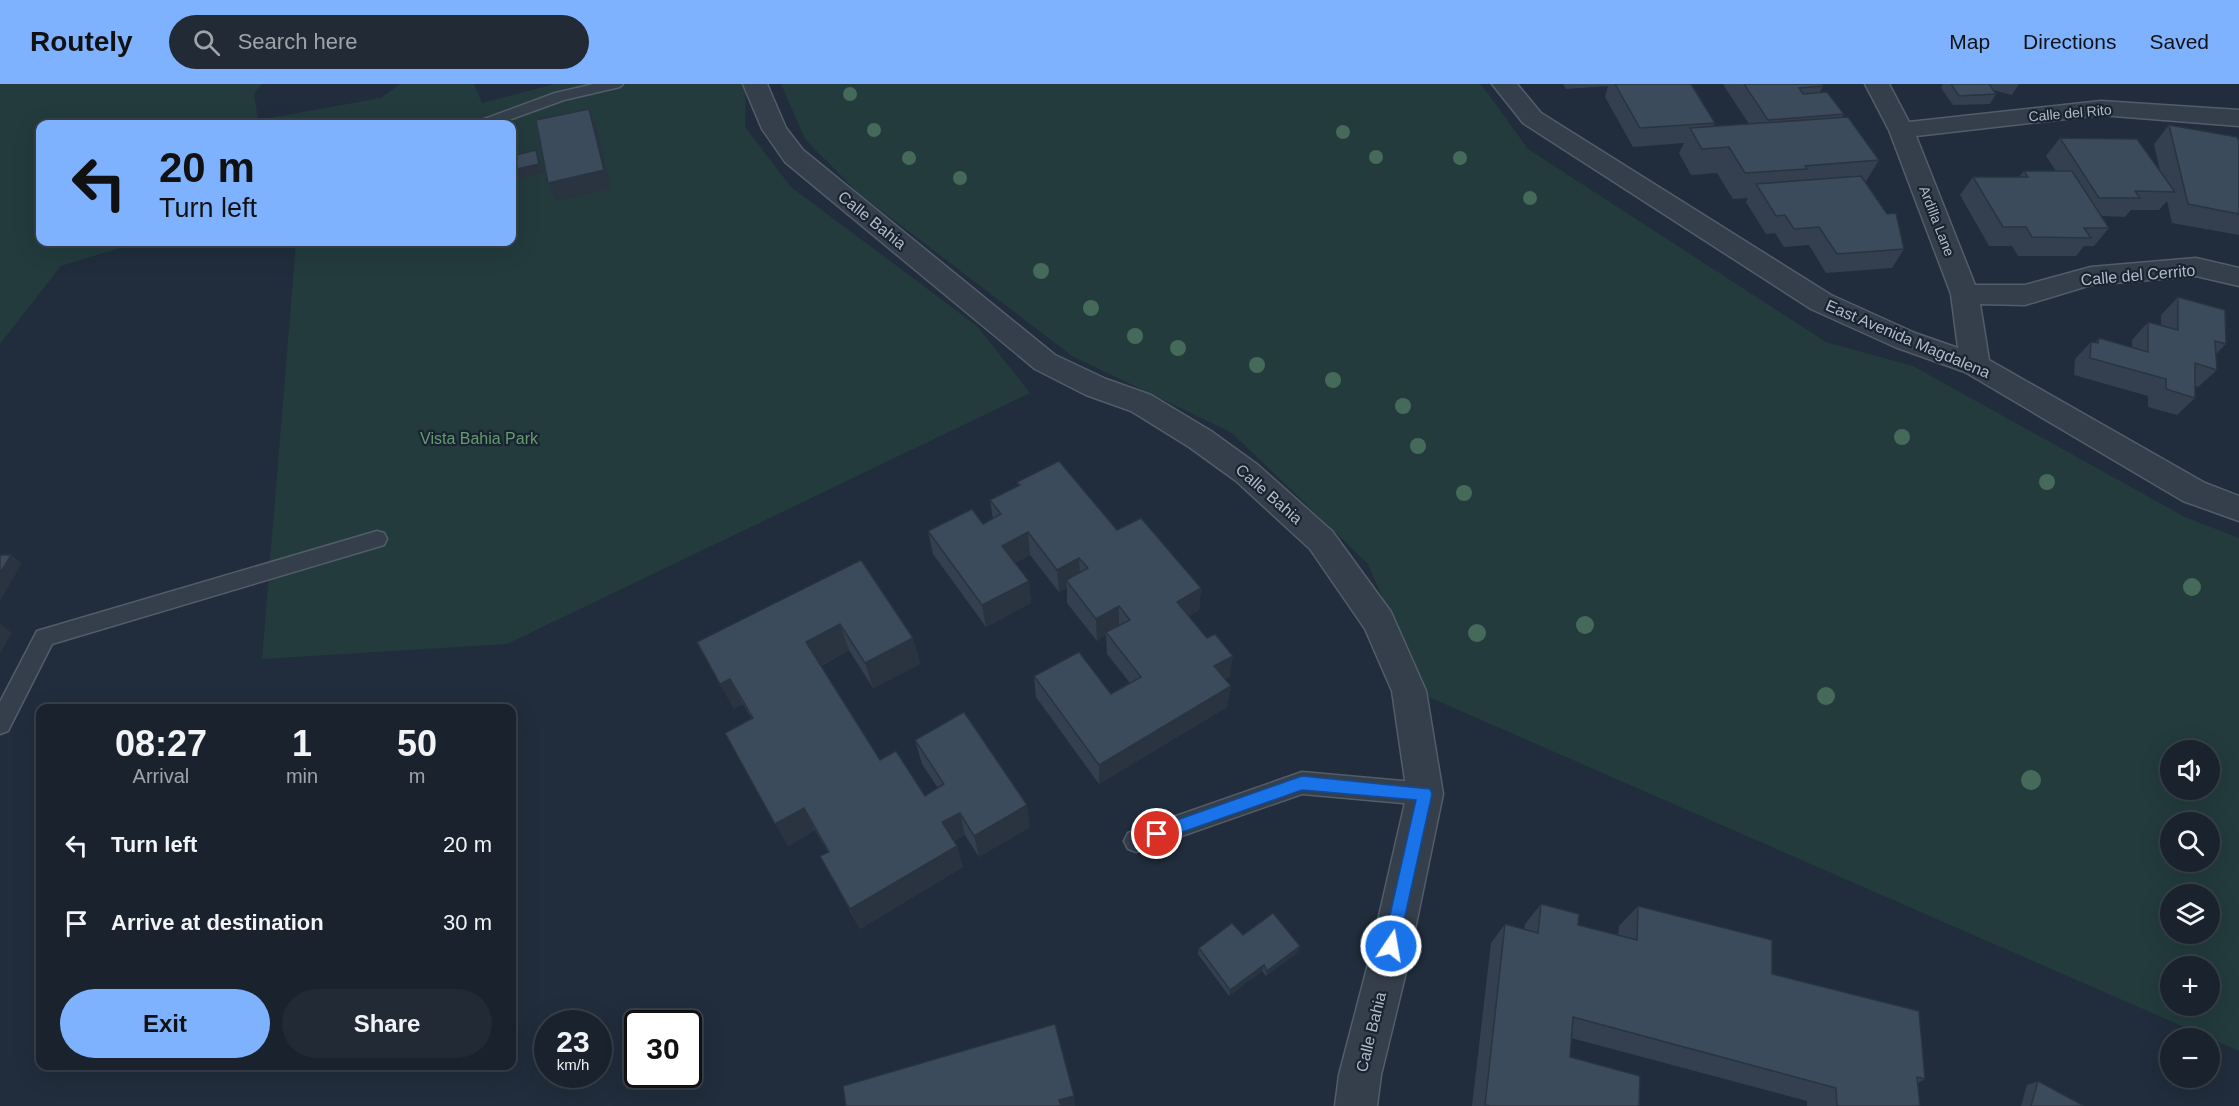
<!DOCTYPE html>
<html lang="en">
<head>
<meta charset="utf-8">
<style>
	:root { --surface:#19222d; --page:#222a35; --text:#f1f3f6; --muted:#9fa4aa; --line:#373f49; --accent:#7eb2ff }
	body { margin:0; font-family:Helvetica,sans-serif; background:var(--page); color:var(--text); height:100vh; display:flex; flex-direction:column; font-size:22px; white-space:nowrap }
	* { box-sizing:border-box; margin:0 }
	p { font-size:20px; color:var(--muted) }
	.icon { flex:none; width:33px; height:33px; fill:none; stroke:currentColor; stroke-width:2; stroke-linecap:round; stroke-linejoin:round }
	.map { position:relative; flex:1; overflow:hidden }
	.details { position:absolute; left:36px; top:620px; width:480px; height:366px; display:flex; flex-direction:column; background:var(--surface); border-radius:12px; box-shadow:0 6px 24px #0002,0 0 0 2px var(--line) }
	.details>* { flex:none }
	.guide { position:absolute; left:36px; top:36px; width:480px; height:126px; border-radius:12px; box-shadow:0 6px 24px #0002,0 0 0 2px var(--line); background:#7eb2ff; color:#111; overflow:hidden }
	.buttons { position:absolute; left:2160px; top:656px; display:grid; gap:12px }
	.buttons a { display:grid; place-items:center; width:60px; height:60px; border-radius:50%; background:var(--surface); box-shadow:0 6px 24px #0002,0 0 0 2px var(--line); font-size:30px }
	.speed { position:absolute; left:534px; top:926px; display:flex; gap:12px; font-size:30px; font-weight:700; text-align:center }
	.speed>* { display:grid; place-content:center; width:78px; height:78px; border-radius:50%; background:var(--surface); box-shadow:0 6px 24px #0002,0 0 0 2px var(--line); line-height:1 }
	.speed small { font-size:15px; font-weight:400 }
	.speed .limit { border:3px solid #111; border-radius:9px; background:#fff; color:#111 }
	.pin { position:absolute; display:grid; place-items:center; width:51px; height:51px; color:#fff; margin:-26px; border:3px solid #fff; border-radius:50%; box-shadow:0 2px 6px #0007 }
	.me { position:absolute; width:66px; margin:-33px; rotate:12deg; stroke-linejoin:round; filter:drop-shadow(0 0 4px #0008) }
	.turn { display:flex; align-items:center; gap:21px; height:126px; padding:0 24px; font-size:27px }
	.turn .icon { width:78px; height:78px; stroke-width:2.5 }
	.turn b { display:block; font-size:42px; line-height:51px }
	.eta { display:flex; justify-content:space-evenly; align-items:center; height:102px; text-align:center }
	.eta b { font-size:36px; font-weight:700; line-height:42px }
	.action { display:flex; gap:12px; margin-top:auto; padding:12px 24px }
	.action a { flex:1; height:69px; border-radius:36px; background:var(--accent); color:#111; font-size:24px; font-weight:700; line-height:69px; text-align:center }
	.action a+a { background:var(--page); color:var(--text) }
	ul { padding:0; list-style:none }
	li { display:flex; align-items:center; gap:18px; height:78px; padding:0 24px }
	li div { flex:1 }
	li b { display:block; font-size:22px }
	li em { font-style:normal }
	header { display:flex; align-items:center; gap:36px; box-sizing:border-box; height:84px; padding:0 30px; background:var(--accent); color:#111 }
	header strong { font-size:28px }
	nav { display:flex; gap:33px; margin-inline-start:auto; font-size:21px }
	.search { width:420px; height:54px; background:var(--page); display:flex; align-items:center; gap:15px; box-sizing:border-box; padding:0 21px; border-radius:33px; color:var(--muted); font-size:22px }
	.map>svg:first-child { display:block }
</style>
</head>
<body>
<header>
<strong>Routely</strong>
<div class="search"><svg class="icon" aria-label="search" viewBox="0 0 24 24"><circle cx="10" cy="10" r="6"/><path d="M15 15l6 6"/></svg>Search here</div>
<nav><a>Map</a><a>Directions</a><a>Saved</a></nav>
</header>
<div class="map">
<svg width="2239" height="1022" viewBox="0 0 2239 1022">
	<rect width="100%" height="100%" fill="#212d3c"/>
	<!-- green -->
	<g fill="#233b3d" fill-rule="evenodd">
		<path d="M 0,0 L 262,0 L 254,9 L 258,36 L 381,14 L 400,0 L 474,0 L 482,19 L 555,0 L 746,0 L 745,43 L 791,103 L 977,242 L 1030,309 L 507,560 L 262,575 L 296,158 L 512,158 L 512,40 L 40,40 L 40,158 L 140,158 L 61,182 L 0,260 Z"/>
		<path d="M 781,0 L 1481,0 L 1528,65 L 1826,258 L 1913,282 L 2185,433 L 2239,454 L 2239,967 L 1424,611 L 1368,480 L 1232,349 L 1072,272 L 857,108 L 805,55 ZM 2170,666 L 2210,666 L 2210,705 L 2170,705 ZM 2170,738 L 2210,738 L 2210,777 L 2170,777 ZM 2170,810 L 2210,810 L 2210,849 L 2170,849 ZM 2170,882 L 2210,882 L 2210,921 L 2170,921 Z"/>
	</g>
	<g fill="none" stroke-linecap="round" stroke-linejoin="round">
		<!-- service casing -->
		<g stroke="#535d6a" stroke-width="3">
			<g id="service">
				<path d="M 594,0 L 623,0 L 620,3 L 564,16 L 498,40 L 477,40 L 479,37 L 555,9 Z"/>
				<path d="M 377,447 L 384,449 L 387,455 L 384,461 L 52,560 L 8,647 L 0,650 L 0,618 L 37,547 Z"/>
				<path d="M 1302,688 L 1425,699 L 1433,702 L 1437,710 L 1433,718 L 1425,721 L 1302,710 L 1136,768 L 1128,765 L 1124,757 L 1128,749 L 1136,746 Z"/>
			</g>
		</g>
		<!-- minor casing -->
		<g stroke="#535d6a" stroke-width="3">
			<g id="minor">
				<path d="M 743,0 L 767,0 L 786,44 L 803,66 L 1055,271 L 1106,295 L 1151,311 L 1211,347 L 1258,381 L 1332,447 L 1391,528 L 1426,607 L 1443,710 L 1407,884 L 1381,991 L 1377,1022 L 1335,1022 L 1339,991 L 1367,884 L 1407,710 L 1392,607 L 1365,545 L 1310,465 L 1236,397 L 1189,363 L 1131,327 L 1086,311 L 1035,285 L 785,78 L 762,45 Z"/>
				<path d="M 1492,0 L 1517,0 L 1541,29 L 1831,211 L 1915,249 L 1958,264 L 1951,210 L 1889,46 L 1865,0 L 1889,0 L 1909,38 L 2101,17 L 2239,26 L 2239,42 L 2101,31 L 1916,52 L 1975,201 L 2025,201 L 2091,183 L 2196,174 L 2239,184 L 2239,202 L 2196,192 L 2091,201 L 2025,221 L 1980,220 L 1989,276 L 2205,399 L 2239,412 L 2239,437 L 2183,417 L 1965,288 L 1895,263 L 1811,225 L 1523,39 Z"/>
			</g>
		</g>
		<!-- service -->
		<use href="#service" fill="#353f4c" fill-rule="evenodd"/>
		<!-- minor -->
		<use href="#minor" fill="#353f4c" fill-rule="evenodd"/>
	</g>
	<!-- trees -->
	<g fill="#466a59">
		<circle cx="850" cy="10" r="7"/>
		<circle cx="874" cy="46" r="7"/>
		<circle cx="1343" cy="48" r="7"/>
		<circle cx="1376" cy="73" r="7"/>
		<circle cx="909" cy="74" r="7"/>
		<circle cx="1460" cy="74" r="7"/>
		<circle cx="960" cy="94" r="7"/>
		<circle cx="1530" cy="114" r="7"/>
		<circle cx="1041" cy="187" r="8"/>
		<circle cx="1091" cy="224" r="8"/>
		<circle cx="1135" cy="252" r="8"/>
		<circle cx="1178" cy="264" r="8"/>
		<circle cx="1257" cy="281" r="8"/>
		<circle cx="1333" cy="296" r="8"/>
		<circle cx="1403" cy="322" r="8"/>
		<circle cx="1902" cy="353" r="8"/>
		<circle cx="1418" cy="362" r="8"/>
		<circle cx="2047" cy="398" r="8"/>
		<circle cx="1464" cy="409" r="8"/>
		<circle cx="2192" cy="503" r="9"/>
		<circle cx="1585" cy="541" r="9"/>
		<circle cx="1477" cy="549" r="9"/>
		<circle cx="1826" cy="612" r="9"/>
		<circle cx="2031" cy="696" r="10"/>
	</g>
	<!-- wall -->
	<g fill="#34404f">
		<path d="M 1563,0 L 1691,0 L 1715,39 L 1713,42 L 1749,40 L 1724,2 L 1724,0 L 1822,0 L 1823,2 L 1820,8 L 1844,30 L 1842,34 L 1879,76 L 1865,99 L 1904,165 L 1892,184 L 1826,189 L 1809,161 L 1784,163 L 1775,149 L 1766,150 L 1746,118 L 1748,114 L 1733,115 L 1717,89 L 1691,91 L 1679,69 L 1684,59 L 1633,63 L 1605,13 L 1608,2 L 1566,5 Z"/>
		<path d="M 1943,0 L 2019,0 L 2012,11 L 1993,6 L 1996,10 L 1990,20 L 1953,21 L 1941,4 Z"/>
		<path d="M 2169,41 L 2239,57 L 2239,151 L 2172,139 L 2167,117 L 2159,126 L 2131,126 L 2125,133 L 2102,132 L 2109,144 L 2094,162 L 2084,162 L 2076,172 L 2018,172 L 2012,162 L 1989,162 L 1960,111 L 1973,93 L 2019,93 L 2024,87 L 2056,87 L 2046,72 L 2060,54 L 2160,87 L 2154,60 Z"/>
		<path d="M 2178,213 L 2226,260 L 2216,270 L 2217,286 L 2198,303 L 2195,302 L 2195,314 L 2177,331 L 2148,323 L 2148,312 L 2074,291 L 2075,275 L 2091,258 L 2095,259 L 2099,254 L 2132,263 L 2132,256 L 2148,238 L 2161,241 L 2161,231 Z"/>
		<path d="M 1017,398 L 1117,446 L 1201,504 L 1199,526 L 1189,532 L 1230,593 L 1225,595 L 1231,602 L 1227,623 L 1099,700 L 1036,613 L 1034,592 L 1111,610 L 1130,599 L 1107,570 L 1106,551 L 1097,557 L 1067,519 L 1067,504 L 1059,508 L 1030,471 L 1015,479 L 1029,497 L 1031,519 L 986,543 L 933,470 L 928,447 L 983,440 L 993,435 L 990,416 L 1018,402 Z"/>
		<path d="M 861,476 L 913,554 L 920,580 L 873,604 L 849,566 L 821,582 L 880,676 L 925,712 L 938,704 L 922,680 L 915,656 L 1030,743 L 979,773 L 965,751 L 954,757 L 957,762 L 963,783 L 860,845 L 820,772 L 828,768 L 815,746 L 788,762 L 752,635 L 743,620 L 734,625 L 697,558 Z"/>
		<path d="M 1541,820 L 1578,841 L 1618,851 L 1619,842 L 1638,822 L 1772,890 L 1925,995 L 1918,999 L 1920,1022 L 1807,1022 L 1807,1017 L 1571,954 L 1570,973 L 1639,1022 L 1472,1022 L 1491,859 L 1505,840 L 1524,845 L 1525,840 Z"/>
		<path d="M 1243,851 L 1298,868 L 1266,892 L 1262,887 L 1229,912 L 1198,870 L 1199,864 Z"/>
		<path d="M 2038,997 L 2084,1022 L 2021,1022 L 2027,1001 Z"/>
	</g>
	<!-- shaded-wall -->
	<g fill="#2a3440">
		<path d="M 589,25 L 597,43 L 611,105 L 556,117 L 548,99 Z"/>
		<path d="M 536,66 L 540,76 L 544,89 L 512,97 L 512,86 Z"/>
		<path d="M 1028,448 L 1030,471 L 1005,485 L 1002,462 Z"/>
		<path d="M 11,471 L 22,479 L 0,517 L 0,489 Z"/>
		<path d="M 1079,474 L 1080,496 L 1066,496 L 1067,504 L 1059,508 L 1057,486 Z"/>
		<path d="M 1029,497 L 1031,519 L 986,543 L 982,521 Z"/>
		<path d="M 1201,504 L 1199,526 L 1175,540 L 1177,518 Z"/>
		<path d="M 1119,522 L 1119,544 L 1106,548 L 1106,551 L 1097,557 L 1096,535 Z"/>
		<path d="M 0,540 L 12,549 L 0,570 Z"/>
		<path d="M 840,540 L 849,566 L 816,584 L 806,558 Z"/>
		<path d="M 913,554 L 920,580 L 873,604 L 865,579 Z"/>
		<path d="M 1233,572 L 1230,593 L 1211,603 L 1214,582 Z"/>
		<path d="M 730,595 L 743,620 L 734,625 L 720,600 Z"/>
		<path d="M 1231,602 L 1227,623 L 1099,700 L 1099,681 Z"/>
		<path d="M 1027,721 L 1030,743 L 979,773 L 974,752 Z"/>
		<path d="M 804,724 L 815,746 L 788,762 L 775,740 Z"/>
		<path d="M 960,729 L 965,751 L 949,760 L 942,738 Z"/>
		<path d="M 957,762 L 963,783 L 860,845 L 850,825 Z"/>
		<path d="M 1300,862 L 1298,868 L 1266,892 L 1267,887 Z"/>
		<path d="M 1264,881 L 1262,887 L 1229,912 L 1230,906 Z"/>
		<path d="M 1074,1012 L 1075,1022 L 1060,1022 L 1059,1016 Z"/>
	</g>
	<!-- building -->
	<g fill="#3c4b5c" stroke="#2a3440" stroke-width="1.5">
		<path d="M 1615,0 L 1691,0 L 1715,39 L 1640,44 Z"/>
		<path d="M 1744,0 L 1822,0 L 1823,2 L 1799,4 L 1803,10 L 1827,8 L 1844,30 L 1768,36 Z"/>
		<path d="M 1951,0 L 1989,0 L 1996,10 L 1959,12 Z"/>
		<path d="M 589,25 L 604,86 L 548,99 L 536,36 Z"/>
		<path d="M 1848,33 L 1879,76 L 1805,82 L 1807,85 L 1745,89 L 1729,63 L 1702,65 L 1690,44 Z"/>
		<path d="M 2169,41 L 2237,53 L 2239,57 L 2239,130 L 2188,120 Z"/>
		<path d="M 2060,54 L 2137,55 L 2175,108 L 2135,107 L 2140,114 L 2099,114 Z"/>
		<path d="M 536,66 L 539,80 L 512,86 L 512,72 Z"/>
		<path d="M 2024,87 L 2072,87 L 2109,144 L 2084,144 L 2091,154 L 2032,153 L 2026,143 L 2003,143 L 1973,93 L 2028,93 Z"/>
		<path d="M 1861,92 L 1887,130 L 1896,129 L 1904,165 L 1837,170 L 1819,143 L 1794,145 L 1785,131 L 1776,132 L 1756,100 Z"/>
		<path d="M 2178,213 L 2225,226 L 2226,260 L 2215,257 L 2217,286 L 2195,279 L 2195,314 L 2166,305 L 2166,295 L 2090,274 L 2091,258 L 2098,259 L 2099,254 L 2148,268 L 2148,238 L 2178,246 Z"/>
		<path d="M 1059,377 L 1117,446 L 1141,434 L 1201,504 L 1177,518 L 1207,554 L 1215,550 L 1233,572 L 1214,582 L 1231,602 L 1099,681 L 1034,592 L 1079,568 L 1111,610 L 1141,593 L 1106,548 L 1130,536 L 1119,522 L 1096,535 L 1066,496 L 1088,484 L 1079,474 L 1057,486 L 1028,448 L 1002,462 L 1029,497 L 982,521 L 928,447 L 972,425 L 983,440 L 1001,430 L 990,416 L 1020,401 L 1017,398 Z"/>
		<path d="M 0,471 L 11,471 L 0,489 Z"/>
		<path d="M 861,476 L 913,554 L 865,579 L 840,540 L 806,558 L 880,676 L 896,667 L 925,712 L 944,700 L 915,656 L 964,628 L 1027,721 L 974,752 L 960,729 L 942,738 L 957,762 L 850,825 L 820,772 L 829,768 L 804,724 L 775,740 L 725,649 L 753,634 L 730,595 L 720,600 L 697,558 Z"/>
		<path d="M 1541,820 L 1579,830 L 1578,841 L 1637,856 L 1638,822 L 1772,856 L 1772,890 L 1919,927 L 1925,995 L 1917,993 L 1920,1022 L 1837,1022 L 1836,1004 L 1573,933 L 1570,973 L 1640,992 L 1639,1022 L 1490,1022 L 1485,1021 L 1505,840 L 1538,849 Z"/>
		<path d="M 1273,829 L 1300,862 L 1267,887 L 1264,881 L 1230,906 L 1199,864 L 1232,839 L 1243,851 Z"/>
		<path d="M 1055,940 L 1074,1012 L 1059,1016 L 1061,1022 L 846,1022 L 843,1002 Z"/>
		<path d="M 2038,997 L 2084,1022 L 2031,1022 Z"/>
	</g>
	<!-- route -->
	<path fill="#1a73e8" stroke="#114b97" stroke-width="1.5" d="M 1302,692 L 1430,705 L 1432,710 L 1397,868 L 1391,870 L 1386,868 L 1383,862 L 1416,716 L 1302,706 L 1157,757 L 1151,755 L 1149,750 L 1151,745 L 1157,743 Z"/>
	<g text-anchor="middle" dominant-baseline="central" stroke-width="4.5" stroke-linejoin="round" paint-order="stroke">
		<!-- far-street labels -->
		<g font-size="14" fill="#b0bac8" stroke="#1a2431">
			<text transform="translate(2070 29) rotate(-5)">Calle del Rito</text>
			<text transform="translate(1937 137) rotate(69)">Ardilla Lane</text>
		</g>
		<!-- street labels -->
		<g font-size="16" fill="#b0bac8" stroke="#1a2431">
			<text transform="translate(872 136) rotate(39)">Calle Bahia</text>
			<text transform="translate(2138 191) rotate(-5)">Calle del Cerrito</text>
			<text transform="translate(1908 255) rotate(23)">East Avenida Magdalena</text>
			<text transform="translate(1269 410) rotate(41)">Calle Bahia</text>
			<text transform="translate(1371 948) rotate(-76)">Calle Bahia</text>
		</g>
		<!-- park labels -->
		<g font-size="16" fill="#659b70" stroke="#1a2431">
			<text x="479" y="354">Vista Bahia Park</text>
		</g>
	</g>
</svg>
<div class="buttons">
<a><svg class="icon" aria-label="sound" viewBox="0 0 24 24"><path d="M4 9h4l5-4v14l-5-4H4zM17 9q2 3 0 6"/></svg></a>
<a><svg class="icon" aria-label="search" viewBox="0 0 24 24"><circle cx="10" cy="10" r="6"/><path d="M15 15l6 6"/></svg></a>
<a><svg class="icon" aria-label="layers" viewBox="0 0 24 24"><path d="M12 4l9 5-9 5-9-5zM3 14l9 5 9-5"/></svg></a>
<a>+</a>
<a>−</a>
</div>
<div class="speed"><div>23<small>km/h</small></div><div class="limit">30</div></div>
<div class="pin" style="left:1157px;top:750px;background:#d93025"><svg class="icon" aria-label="arrive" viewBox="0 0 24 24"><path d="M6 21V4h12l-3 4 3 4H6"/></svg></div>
<svg class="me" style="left:1391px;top:862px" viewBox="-20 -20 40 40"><circle r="17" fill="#1a73e8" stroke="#fff" stroke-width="3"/><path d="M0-11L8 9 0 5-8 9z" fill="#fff"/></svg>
<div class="guide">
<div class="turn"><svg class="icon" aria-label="left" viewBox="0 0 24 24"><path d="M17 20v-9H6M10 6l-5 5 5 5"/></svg><div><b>20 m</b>Turn left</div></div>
</div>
<section class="details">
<div class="eta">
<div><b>08:27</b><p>Arrival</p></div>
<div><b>1</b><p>min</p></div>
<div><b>50</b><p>m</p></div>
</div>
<ul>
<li><svg class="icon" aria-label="left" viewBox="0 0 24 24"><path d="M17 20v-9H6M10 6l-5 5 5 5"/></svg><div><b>Turn left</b></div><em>20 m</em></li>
<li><svg class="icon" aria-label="arrive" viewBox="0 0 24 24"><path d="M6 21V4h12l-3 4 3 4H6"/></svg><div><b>Arrive at destination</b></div><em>30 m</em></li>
</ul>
<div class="action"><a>Exit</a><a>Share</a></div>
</section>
</div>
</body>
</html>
